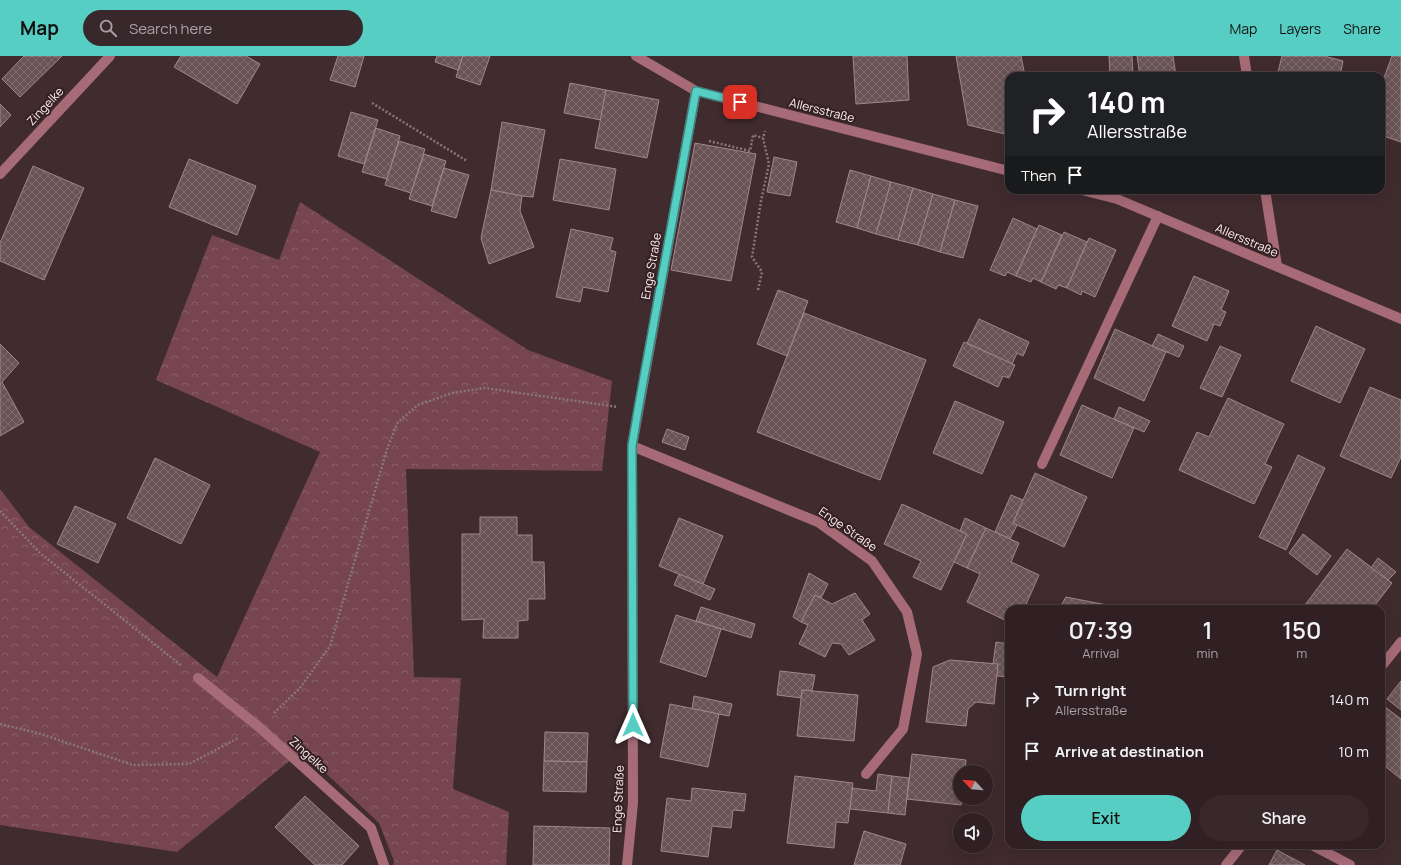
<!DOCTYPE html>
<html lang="en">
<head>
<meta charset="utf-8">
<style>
	:root { --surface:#302023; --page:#38282b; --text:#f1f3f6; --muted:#a8a3a6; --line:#4b3e41; --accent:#56cec3 }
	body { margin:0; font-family:Manrope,sans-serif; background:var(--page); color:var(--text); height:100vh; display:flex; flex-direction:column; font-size:15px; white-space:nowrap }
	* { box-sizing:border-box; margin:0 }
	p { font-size:13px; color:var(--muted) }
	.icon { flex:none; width:22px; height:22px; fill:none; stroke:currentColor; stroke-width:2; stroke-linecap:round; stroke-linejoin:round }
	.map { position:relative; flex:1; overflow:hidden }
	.panel { position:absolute; left:1005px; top:549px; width:380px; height:244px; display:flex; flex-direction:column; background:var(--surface); border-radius:12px; box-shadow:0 4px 16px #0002,0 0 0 1px var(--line) }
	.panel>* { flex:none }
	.guide { position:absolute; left:1005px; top:16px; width:380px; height:122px; border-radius:12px; box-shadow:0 4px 16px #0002,0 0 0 1px var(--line); background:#202124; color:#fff; overflow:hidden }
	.needle { width:26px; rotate:296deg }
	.tools { position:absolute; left:953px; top:709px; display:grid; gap:8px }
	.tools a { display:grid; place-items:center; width:40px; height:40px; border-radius:50%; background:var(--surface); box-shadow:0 4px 16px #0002,0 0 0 1px var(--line); font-size:20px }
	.pin { position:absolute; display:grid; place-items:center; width:34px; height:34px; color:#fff; margin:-17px; border-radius:8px; box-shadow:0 2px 6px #0006 }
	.me { position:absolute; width:44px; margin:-22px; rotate:0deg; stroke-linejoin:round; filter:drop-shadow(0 0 3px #0008) }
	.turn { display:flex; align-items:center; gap:14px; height:84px; padding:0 16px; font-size:18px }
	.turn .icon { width:52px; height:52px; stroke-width:2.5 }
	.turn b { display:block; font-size:28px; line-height:34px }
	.then { display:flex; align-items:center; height:38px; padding:0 16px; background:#0003; gap:8px; font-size:15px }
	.eta { display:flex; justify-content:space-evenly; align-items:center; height:68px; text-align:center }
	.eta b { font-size:24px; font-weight:600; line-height:28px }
	.button { display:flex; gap:8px; margin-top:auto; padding:8px 16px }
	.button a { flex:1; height:46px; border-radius:24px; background:var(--accent); color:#111; font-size:16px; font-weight:600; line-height:46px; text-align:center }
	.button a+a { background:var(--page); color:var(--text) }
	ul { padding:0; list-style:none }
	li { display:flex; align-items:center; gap:12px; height:52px; padding:0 16px }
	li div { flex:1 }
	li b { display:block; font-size:15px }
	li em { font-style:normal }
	header { display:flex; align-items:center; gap:24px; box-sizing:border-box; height:56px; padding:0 20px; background:var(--accent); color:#111 }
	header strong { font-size:19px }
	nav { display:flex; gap:22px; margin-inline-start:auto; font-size:14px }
	.search { width:280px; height:36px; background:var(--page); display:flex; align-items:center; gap:10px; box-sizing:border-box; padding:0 14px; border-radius:22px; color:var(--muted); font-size:15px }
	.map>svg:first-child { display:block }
</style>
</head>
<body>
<header>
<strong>Map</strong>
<div class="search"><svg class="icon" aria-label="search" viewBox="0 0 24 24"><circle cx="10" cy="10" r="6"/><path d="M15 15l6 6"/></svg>Search here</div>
<nav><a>Map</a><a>Layers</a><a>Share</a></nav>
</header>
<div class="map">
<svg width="1401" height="809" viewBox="0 0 1401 809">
	<defs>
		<pattern id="forest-crowns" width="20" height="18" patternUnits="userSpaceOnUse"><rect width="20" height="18" fill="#76454f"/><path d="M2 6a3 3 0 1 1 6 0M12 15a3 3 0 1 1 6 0" fill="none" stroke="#8a6069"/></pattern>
		<pattern id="building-cross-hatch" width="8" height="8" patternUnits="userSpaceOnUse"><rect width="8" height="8" fill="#695356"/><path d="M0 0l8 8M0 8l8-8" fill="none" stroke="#7f6c6f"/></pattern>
	</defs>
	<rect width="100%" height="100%" fill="#402b2f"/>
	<!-- forest -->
	<path fill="url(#forest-crowns)" d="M 300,146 L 528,294 L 612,325 L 602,415 L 406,413 L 414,621 L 461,622 L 453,733 L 509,756 L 506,809 L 393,809 L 394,805 L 379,767 L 302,695 L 177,796 L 0,769 L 0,433 L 29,471 L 217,621 L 320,396 L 156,324 L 212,179 L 279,204 Z"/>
	<!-- building -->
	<g fill="url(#building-cross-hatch)" stroke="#a0878b">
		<path d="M 24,0 L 62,0 L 20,41 L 2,23 Z"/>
		<path d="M 181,0 L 246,0 L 260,8 L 237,48 L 174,11 Z"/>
		<path d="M 338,0 L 364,0 L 355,31 L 330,24 Z"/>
		<path d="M 437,0 L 463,0 L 458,14 L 435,6 Z"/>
		<path d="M 463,0 L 490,0 L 480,29 L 456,21 Z"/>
		<path d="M 853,0 L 907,0 L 909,44 L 856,48 Z"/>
		<path d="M 956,0 L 1021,0 L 1025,20 L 1009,20 L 1009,79 L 968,69 Z"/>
		<path d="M 1109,0 L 1132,0 L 1133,20 L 1110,20 Z"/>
		<path d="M 1137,0 L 1173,0 L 1176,20 L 1140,20 Z"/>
		<path d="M 1282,0 L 1324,0 L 1343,5 L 1340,20 L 1277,20 Z"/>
		<path d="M 1392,0 L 1401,0 L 1401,86 L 1381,79 L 1381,30 Z"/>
		<path d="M 570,27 L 606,34 L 601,64 L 564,57 Z"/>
		<path d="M 606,34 L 659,44 L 647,102 L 595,92 Z"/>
		<path d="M 0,48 L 11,59 L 0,71 Z"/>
		<path d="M 351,56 L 378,64 L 364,108 L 338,100 Z"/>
		<path d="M 502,66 L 545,74 L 533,141 L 522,140 L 491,134 Z"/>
		<path d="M 376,72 L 400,80 L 387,123 L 362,116 Z"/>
		<path d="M 399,85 L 425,93 L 411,137 L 385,129 Z"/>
		<path d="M 695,87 L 756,98 L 731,225 L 671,214 Z"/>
		<path d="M 424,98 L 446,105 L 432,150 L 409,143 Z"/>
		<path d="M 774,101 L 797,106 L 790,140 L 767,136 Z"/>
		<path d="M 189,103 L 256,130 L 237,179 L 169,151 Z"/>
		<path d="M 560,103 L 616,113 L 609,154 L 553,144 Z"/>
		<path d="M 33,110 L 84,132 L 44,224 L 0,205 L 0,187 Z"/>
		<path d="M 444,112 L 469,119 L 456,162 L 431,155 Z"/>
		<path d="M 850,114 L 871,120 L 857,172 L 836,166 Z"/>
		<path d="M 871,120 L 891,126 L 876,178 L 857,172 Z"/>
		<path d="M 891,126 L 913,132 L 898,184 L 876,178 Z"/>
		<path d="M 913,132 L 933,138 L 918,189 L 898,184 Z"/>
		<path d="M 491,134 L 522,140 L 520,155 L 534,191 L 489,208 L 481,182 Z"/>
		<path d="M 933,138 L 955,144 L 940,196 L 918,189 Z"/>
		<path d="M 955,144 L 978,150 L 963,202 L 940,196 Z"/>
		<path d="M 1013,162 L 1037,173 L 1016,220 L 1007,216 L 1005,220 L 990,214 Z"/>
		<path d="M 1039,169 L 1062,179 L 1041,226 L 1033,222 L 1031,226 L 1016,220 Z"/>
		<path d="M 571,173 L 613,182 L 610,194 L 616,196 L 608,236 L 583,231 L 580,246 L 556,241 Z"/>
		<path d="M 1064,176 L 1087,186 L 1067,232 L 1058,229 L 1056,233 L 1041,226 Z"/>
		<path d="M 1089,182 L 1116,194 L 1095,241 L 1082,235 L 1081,239 L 1067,232 Z"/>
		<path d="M 1194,220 L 1229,235 L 1221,254 L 1226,256 L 1220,270 L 1214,268 L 1207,285 L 1172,270 Z"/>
		<path d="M 778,234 L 808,245 L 787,300 L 757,288 Z"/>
		<path d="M 804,257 L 926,304 L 880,424 L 757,376 Z"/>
		<path d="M 979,263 L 1029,286 L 1023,300 L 1017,297 L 1012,308 L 967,287 Z"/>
		<path d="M 1316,270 L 1365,293 L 1340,347 L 1291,325 Z"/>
		<path d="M 1115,273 L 1166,296 L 1144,345 L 1094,322 Z"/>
		<path d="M 1158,278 L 1184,290 L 1179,301 L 1152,290 Z"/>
		<path d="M 964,286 L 1015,309 L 1009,322 L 1003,320 L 998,331 L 953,310 Z"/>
		<path d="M 0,288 L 19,307 L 2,326 L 24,366 L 0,380 Z"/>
		<path d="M 1220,290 L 1241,299 L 1222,341 L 1200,332 Z"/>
		<path d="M 1370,331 L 1401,344 L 1401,401 L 1391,422 L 1340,400 Z"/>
		<path d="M 1228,342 L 1284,368 L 1265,408 L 1272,411 L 1254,448 L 1179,414 L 1197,376 L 1209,381 Z"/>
		<path d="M 955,345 L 1004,366 L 982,418 L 933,397 Z"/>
		<path d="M 1082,349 L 1134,372 L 1112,422 L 1060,399 Z"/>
		<path d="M 1119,351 L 1150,365 L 1144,376 L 1114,363 Z"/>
		<path d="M 667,373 L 689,381 L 685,394 L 662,386 Z"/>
		<path d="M 1298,399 L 1325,412 L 1286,494 L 1259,481 Z"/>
		<path d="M 155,402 L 210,429 L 181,488 L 127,462 Z"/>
		<path d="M 1035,417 L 1087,441 L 1064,491 L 1013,467 Z"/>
		<path d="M 1011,439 L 1023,444 L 1013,467 L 1017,469 L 1010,483 L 995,476 Z"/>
		<path d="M 902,448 L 967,478 L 941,534 L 913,521 L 921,505 L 884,488 Z"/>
		<path d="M 75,450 L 116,468 L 98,507 L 57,488 Z"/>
		<path d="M 480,461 L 517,461 L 517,479 L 532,479 L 532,506 L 544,506 L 545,543 L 528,543 L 528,564 L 518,565 L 518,582 L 483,582 L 484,563 L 462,564 L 462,478 L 480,478 Z"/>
		<path d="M 679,462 L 723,480 L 703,528 L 659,510 Z"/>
		<path d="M 965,462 L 986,472 L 967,512 L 954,506 L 967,478 L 960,475 Z"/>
		<path d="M 986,472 L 1019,487 L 1011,506 L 1039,519 L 1024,553 L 1009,553 L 1009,566 L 967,546 L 980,518 L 967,512 Z"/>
		<path d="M 1303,478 L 1331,500 L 1317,519 L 1289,497 Z"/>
		<path d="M 1347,493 L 1392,527 L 1372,553 L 1302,553 Z"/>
		<path d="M 1378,502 L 1396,516 L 1388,524 L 1371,512 Z"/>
		<path d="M 809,517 L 828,528 L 821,542 L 815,539 L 801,566 L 793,561 Z"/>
		<path d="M 679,518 L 715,533 L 710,544 L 674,529 Z"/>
		<path d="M 855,537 L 870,558 L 862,564 L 875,584 L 849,599 L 841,588 L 832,587 L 825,601 L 799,588 L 808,569 L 801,566 L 815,539 L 832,548 Z"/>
		<path d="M 1066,541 L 1117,551 L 1116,553 L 1059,553 Z"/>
		<path d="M 701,551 L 755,568 L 751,582 L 696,565 Z"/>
		<path d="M 676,559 L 721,573 L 706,621 L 660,606 Z"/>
		<path d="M 996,586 L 1009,588 L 1009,621 L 997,620 L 998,608 L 993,608 Z"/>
		<path d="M 950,604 L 998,608 L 994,648 L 976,646 L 968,653 L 966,670 L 926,666 L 933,611 Z"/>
		<path d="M 780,615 L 815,619 L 812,635 L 802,634 L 802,642 L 777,639 Z"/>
		<path d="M 1401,625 L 1401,654 L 1387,643 Z"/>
		<path d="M 802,634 L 858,639 L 854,685 L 797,680 Z"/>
		<path d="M 694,640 L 732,648 L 729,660 L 692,653 Z"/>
		<path d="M 670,648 L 719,658 L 708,711 L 660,701 Z"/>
		<path d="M 1385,651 L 1401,663 L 1401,723 L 1381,707 L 1381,656 Z"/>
		<path d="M 545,676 L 588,677 L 587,706 L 544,705 Z"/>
		<path d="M 912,698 L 966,704 L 965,716 L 960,716 L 960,742 L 962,742 L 961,749 L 907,743 Z"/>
		<path d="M 544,705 L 587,706 L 586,736 L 543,735 Z"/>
		<path d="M 878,718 L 892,720 L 888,757 L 850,753 L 852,732 L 876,735 Z"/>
		<path d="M 795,720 L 853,727 L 848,767 L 836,766 L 834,792 L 787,787 Z"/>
		<path d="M 892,720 L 909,722 L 905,759 L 888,757 Z"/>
		<path d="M 692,732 L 746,738 L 744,755 L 733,754 L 731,772 L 712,770 L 708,801 L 661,795 L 667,742 L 691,745 Z"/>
		<path d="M 305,740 L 359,790 L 342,809 L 315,809 L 275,771 Z"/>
		<path d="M 534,770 L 610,772 L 609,809 L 533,809 Z"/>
		<path d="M 864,775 L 906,788 L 900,809 L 854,809 Z"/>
		<path d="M 1354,789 L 1368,789 L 1366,793 Z"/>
		<path d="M 1277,794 L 1305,809 L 1269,809 Z"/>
	</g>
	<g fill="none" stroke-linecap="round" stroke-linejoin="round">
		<!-- path -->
		<g stroke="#89777a" stroke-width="2.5" stroke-dasharray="2 2" stroke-linecap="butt">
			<path d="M 372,47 L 467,105"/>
			<path d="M 709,85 L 750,95 L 753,79 L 763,82"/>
			<path d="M 758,234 L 762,216 L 752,201 L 761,145 L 769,108 L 763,82 L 765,75"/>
			<path d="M 0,455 L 41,498 L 182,610"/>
			<path d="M 274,657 L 300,632 L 330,590 L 387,393 L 398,366 L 418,349 L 452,337 L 485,332 L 618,351"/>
			<path d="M 0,668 L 38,677 L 133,709 L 189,708 L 238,682"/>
		</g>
		<!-- minor -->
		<g stroke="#a66b76" stroke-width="10">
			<path d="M 636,0 L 696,35 L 1009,115"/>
			<path d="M 1244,0 L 1247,20"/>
			<path d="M 0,118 L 110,0"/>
			<path d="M 1082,134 L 1117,143 L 1401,263"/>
			<path d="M 1265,134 L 1277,210"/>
			<path d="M 632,390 L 818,466 L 872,505 L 907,556 L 917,598 L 903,673 L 866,718"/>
			<path d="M 1042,408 L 1158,160"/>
			<path d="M 1381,611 L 1401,586"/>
			<path d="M 198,622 L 259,671 L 371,772 L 384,809"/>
			<path d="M 1312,789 L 1350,809"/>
			<path d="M 627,809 L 633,747 L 632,390 L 696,35"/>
			<path d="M 1226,809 L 1242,789"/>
		</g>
	</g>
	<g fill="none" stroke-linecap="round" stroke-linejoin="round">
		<!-- route casing -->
		<g stroke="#38867f" stroke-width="10">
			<path id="route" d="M 633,669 L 632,390 L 638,354 L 696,35 L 740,46"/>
		</g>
		<!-- route -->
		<use href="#route" stroke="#56cec3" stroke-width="7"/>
	</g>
	<g text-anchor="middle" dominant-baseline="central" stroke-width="4" stroke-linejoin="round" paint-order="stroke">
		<!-- street labels -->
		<g font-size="12" fill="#fceef0" stroke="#352125">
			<text transform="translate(45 50) rotate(-47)">Zingelke</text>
			<text transform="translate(822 54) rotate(14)">Allersstraße</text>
			<text transform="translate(1247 184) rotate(23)">Allersstraße</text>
			<text transform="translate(651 210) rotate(-80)">Enge Straße</text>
			<text transform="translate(848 473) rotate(35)">Enge Straße</text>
			<text transform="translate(309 699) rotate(42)">Zingelke</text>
			<text transform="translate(618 743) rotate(-88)">Enge Straße</text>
		</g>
	</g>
</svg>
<div class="tools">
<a><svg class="needle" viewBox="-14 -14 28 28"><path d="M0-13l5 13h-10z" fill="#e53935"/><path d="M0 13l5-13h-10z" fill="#a8a3a6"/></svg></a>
<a><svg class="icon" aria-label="sound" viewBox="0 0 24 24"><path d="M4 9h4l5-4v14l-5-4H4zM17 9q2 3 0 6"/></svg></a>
</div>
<div class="pin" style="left:740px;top:46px;background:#d93025"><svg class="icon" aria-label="arrive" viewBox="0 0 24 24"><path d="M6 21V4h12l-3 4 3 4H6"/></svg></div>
<svg class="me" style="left:633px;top:669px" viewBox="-20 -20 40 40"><path d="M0-17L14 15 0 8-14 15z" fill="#56cec3" stroke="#fff" stroke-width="4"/></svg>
<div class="guide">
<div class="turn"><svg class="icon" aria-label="right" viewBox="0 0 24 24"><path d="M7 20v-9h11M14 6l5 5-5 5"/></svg><div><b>140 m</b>Allersstraße</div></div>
<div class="then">Then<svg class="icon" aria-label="arrive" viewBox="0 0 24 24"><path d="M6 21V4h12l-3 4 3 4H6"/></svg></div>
</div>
<section class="panel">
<div class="eta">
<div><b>07:39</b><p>Arrival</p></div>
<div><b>1</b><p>min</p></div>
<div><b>150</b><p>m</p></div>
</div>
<ul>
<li><svg class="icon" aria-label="right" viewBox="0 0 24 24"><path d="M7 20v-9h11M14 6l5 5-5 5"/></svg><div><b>Turn right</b><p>Allersstraße</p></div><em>140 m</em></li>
<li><svg class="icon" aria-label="arrive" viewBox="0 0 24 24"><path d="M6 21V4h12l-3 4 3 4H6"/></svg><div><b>Arrive at destination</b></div><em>10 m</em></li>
</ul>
<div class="button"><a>Exit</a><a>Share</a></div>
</section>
</div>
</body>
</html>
